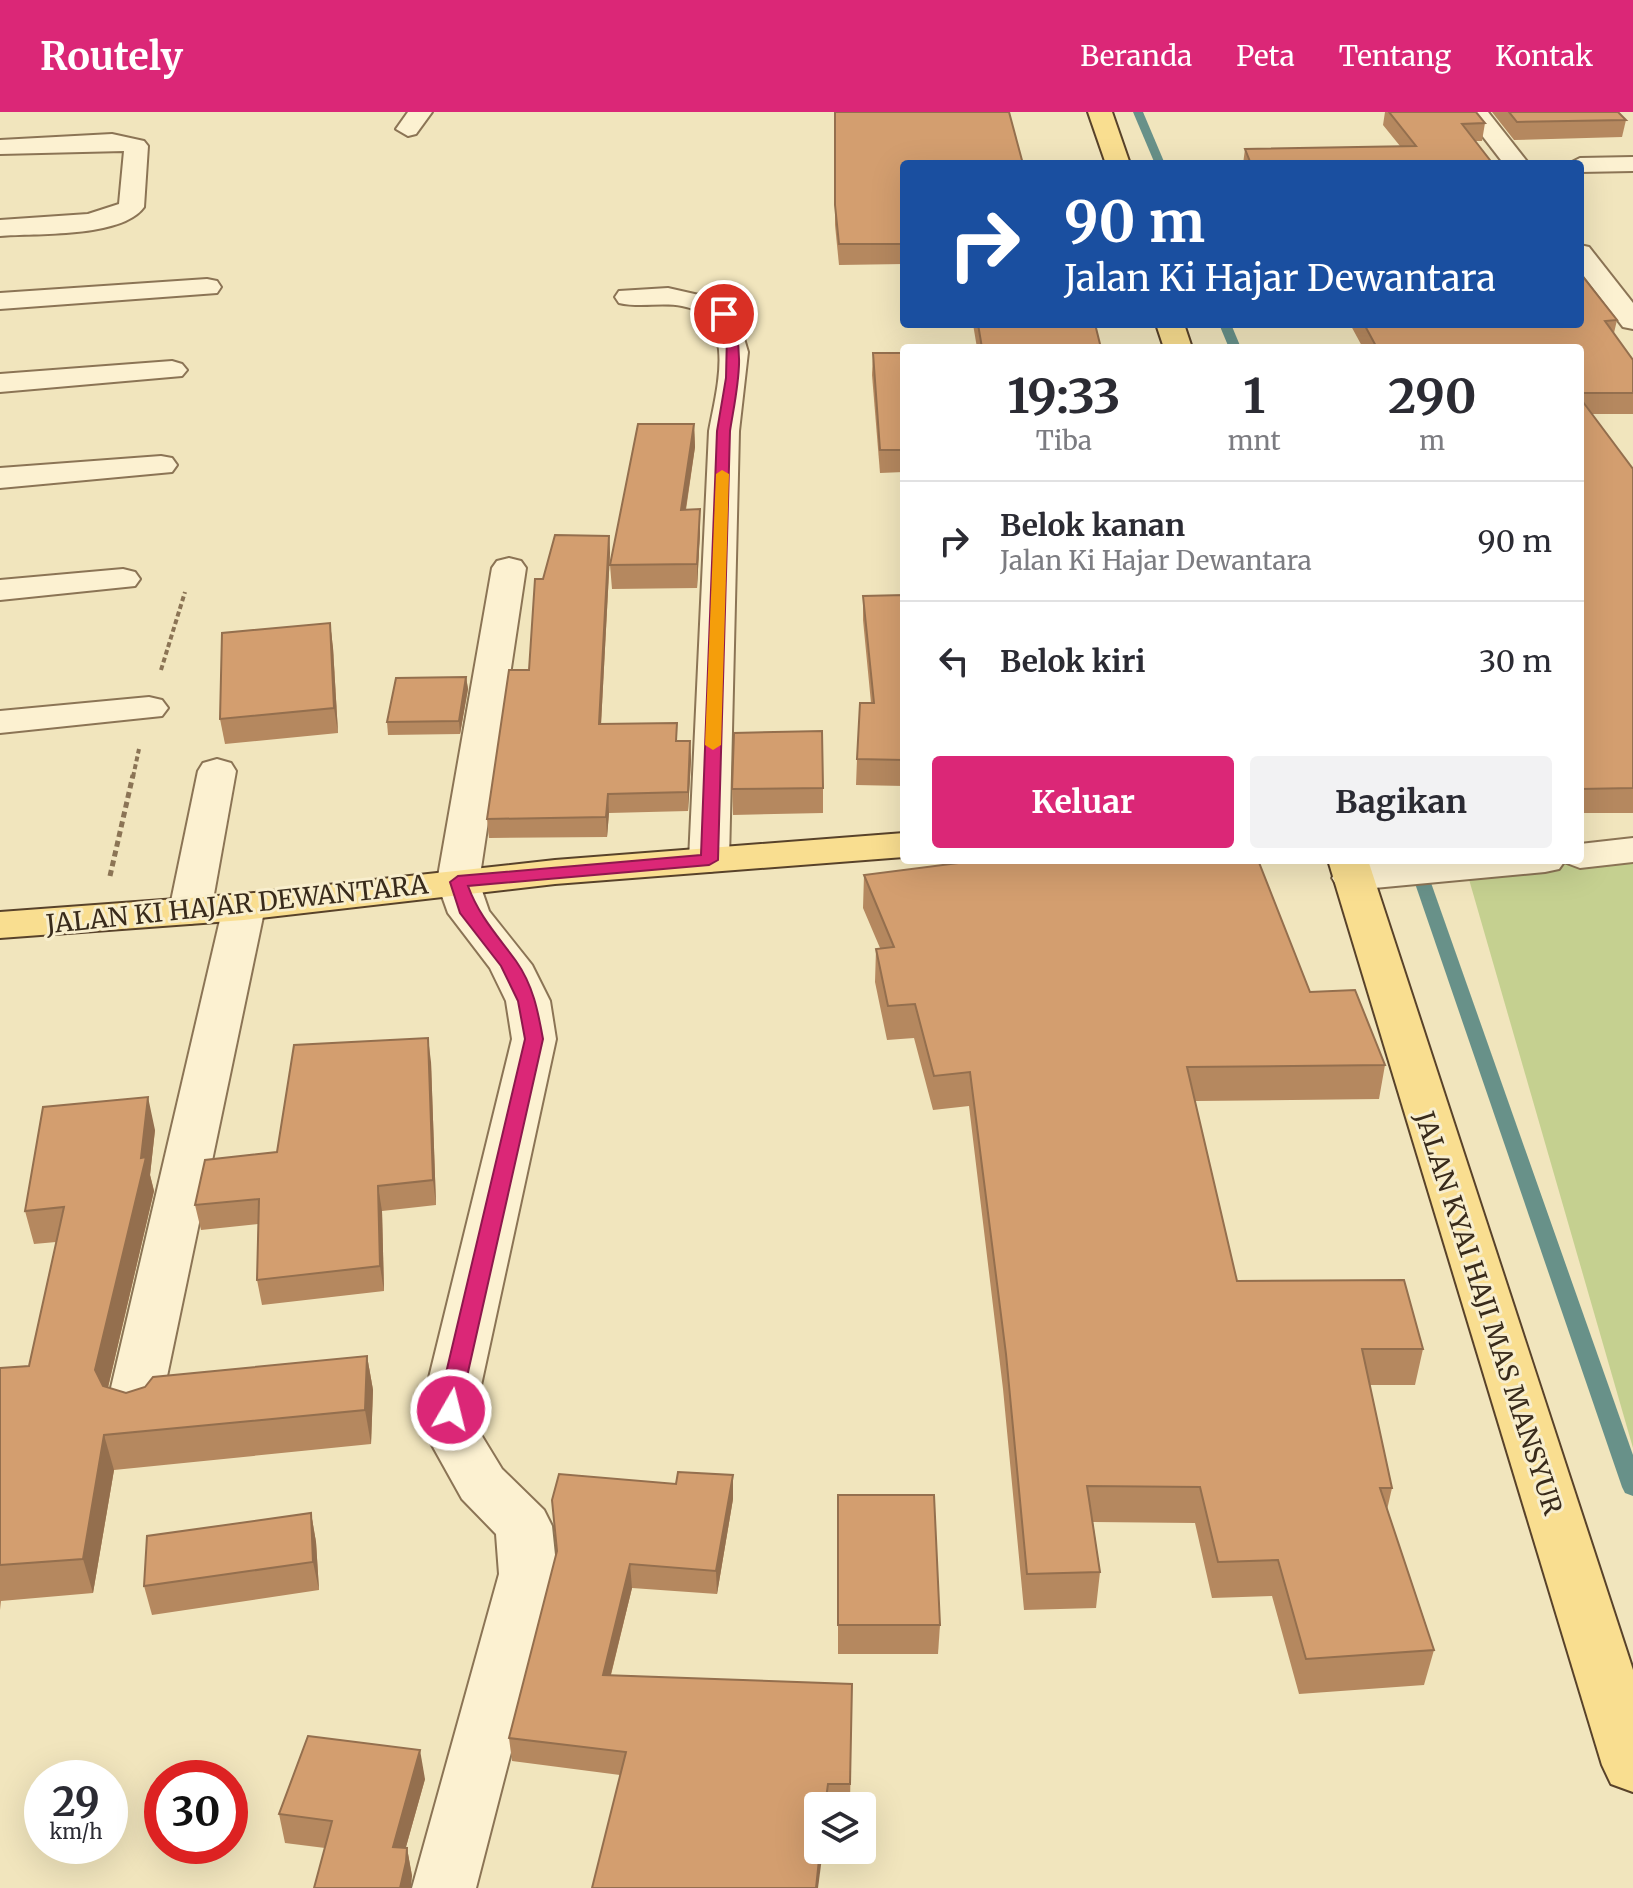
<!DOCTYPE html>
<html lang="id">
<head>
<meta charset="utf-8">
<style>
	:root { --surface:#fff; --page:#f2f2f3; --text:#2b2b33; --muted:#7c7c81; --line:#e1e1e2; --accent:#db2777 }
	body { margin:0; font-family:Merriweather,serif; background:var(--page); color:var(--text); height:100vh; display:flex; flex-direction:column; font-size:30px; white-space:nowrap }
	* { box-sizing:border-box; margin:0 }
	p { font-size:26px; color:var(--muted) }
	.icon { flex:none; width:44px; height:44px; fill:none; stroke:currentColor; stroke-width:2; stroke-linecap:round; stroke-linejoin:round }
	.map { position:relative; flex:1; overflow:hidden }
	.details { position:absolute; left:900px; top:232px; width:684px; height:520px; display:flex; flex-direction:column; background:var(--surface); border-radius:8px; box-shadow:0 8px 32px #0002 }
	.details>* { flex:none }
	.banner { position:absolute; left:900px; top:48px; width:684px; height:168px; border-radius:8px; box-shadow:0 8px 32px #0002; background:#1a4fa0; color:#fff; overflow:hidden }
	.buttons { position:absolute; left:804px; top:1680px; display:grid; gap:16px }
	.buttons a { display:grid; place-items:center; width:72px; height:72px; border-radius:8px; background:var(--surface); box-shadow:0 8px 32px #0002; font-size:40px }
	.speed { position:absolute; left:24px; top:1648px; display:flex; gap:16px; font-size:40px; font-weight:700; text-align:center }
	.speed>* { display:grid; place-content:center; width:104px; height:104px; border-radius:50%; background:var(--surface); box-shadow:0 8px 32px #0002; line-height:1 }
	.speed small { font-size:20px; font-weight:400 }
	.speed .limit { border:12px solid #d22; background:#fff; color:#111 }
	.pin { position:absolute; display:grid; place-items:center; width:68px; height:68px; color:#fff; margin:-34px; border:4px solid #fff; border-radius:50%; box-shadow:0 2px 8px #0007 }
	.me { position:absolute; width:88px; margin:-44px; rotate:8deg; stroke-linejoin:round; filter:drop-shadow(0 0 6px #0008) }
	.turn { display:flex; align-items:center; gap:28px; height:168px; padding:0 32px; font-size:36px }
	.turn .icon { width:104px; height:104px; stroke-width:2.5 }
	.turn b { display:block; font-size:56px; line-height:68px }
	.eta { display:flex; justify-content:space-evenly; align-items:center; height:136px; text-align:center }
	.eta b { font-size:48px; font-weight:700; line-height:56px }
	.button { display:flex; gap:16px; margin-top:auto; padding:16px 32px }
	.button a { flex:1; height:92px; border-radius:8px; background:var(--accent); color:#fff; font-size:32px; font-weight:700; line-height:92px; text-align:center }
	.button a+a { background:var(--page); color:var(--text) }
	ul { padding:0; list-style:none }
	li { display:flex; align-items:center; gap:24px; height:120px; padding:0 32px; border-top:2px solid var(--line) }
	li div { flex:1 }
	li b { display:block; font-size:30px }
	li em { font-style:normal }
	header { display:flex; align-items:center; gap:48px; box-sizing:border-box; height:112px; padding:0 40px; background:var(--accent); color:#fff }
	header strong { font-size:38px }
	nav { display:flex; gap:44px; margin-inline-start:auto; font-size:28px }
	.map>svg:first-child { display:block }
</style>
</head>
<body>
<header>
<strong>Routely</strong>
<nav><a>Beranda</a><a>Peta</a><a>Tentang</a><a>Kontak</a></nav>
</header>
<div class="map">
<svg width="1633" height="1776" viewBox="0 0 1633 1776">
	<rect width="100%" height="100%" fill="#f1e5bd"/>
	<!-- green -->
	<path fill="#c5d090" d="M 1633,744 L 1633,1336 L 1466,757 Z"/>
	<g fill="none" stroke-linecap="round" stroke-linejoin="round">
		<!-- stream -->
		<g fill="#689189" fill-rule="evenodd">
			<path d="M 1133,0 L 1143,0 L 1165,52 L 1155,52 Z"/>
			<path d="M 1219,212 L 1231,212 L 1241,236 L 1229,236 Z"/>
			<path d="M 1410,748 L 1422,748 L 1424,751 L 1633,1343 L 1633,1384 L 1625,1381 L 1622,1375 L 1408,751 Z"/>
		</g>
		<!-- minor casing -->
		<g stroke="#8b7455" stroke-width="4">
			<g id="minor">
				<path d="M 408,0 L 432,0 L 416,22 L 408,24 L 396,17 Z"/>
				<path d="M 1464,0 L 1488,0 L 1529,52 L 1504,52 Z"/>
				<path d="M 112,22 L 144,29 L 148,34 L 144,95 C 122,126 35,121 0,124 L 0,108 L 88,102 L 119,92 L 124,39 L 0,42 L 0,28 Z"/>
				<path d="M 1633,45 L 1633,59 L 1580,60 L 1580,52 L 1568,52 L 1580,46 Z"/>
				<path d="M 1580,133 L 1589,135 L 1633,191 L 1633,217 L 1623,215 L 1580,159 Z"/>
				<path d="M 207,167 L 217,169 L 221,175 L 217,181 L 0,197 L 0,181 Z"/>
				<path d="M 668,176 L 721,188 L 738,206 L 748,240 L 739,319 L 729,748 L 723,757 L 709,760 L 695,757 L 689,748 L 709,319 C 716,280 739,204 682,194 C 661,190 640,196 619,191 L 615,185 L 619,179 Z"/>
				<path d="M 172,249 L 182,252 L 187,258 L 182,264 L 0,280 L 0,262 Z"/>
				<path d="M 161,344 L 172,346 L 177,353 L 172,360 L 0,376 L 0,356 Z"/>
				<path d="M 509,446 L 521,449 L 526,456 L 479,770 L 489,799 L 532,853 L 550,889 L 556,927 L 480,1278 L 477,1316 L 502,1357 L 544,1398 L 552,1414 L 557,1462 L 476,1776 L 412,1776 L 499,1462 L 496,1422 L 462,1387 L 423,1317 L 426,1278 L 512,927 L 506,889 L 490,856 L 448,801 L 437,770 L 492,456 L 497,449 Z"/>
				<path d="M 123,457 L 135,460 L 140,467 L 135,474 L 0,488 L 0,468 Z"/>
				<path d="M 149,585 L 162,588 L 168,596 L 162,604 L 0,621 L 0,599 Z"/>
				<path d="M 217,647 L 231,651 L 236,659 L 211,799 L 205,808 L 190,812 L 175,808 L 169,799 L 198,659 L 203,651 Z"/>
				<path d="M 1633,726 L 1633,750 L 1580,756 L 1564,750 L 1559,757 L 1545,760 L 1353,778 L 1338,775 L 1332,766 L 1338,757 C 1415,738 1502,748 1580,748 L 1580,732 Z"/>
				<path d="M 244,782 L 259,786 L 265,795 L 161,1293 L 153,1307 L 134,1313 L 115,1307 L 107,1293 L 223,795 L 229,786 Z"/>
			</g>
		</g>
		<!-- major casing -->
		<g stroke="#58422a" stroke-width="4">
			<g id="major">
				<path d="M 1088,0 L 1112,0 L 1130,52 L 1106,52 Z"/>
				<path d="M 1156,212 L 1184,212 L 1192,236 L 1164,236 Z"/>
				<path d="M 904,721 L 904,745 L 555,772 L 244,808 L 0,826 L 0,800 L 244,782 L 555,748 Z"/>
				<path d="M 1328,748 L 1368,748 L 1633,1558 L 1633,1680 L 1611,1672 L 1602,1653 Z"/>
			</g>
		</g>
		<!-- path-far1 -->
		<g stroke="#8b7455" stroke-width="4" stroke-dasharray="5 3" stroke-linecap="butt">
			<path d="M 161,558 L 185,480"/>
			<path d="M 133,665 L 139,637"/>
		</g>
		<!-- path -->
		<path stroke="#8b7455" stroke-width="5" stroke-dasharray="6 4" stroke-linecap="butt" d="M 110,764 L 133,663"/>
		<!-- minor -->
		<use href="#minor" fill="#fcf1d1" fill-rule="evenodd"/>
		<!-- major -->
		<use href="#major" fill="#f9de90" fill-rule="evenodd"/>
	</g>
	<!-- wall -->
	<g fill="#b5885f">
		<path d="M 835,0 L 904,52 L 904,152 L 839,153 L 835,113 Z"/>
		<path d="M 1385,0 L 1476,0 L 1485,11 L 1482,29 L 1475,29 L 1493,52 L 1243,52 L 1245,37 L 1400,34 L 1383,13 Z"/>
		<path d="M 1492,0 L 1618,0 L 1626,8 L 1622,25 L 1514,28 Z"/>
		<path d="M 1580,161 L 1617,208 L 1614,221 L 1633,248 L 1633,302 L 1592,302 L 1633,357 L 1633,701 L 1580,701 L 1580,236 L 1363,236 L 1350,212 L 1580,212 Z"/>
		<path d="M 973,212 L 1095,212 L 1101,236 L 977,236 Z"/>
		<path d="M 873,241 L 904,241 L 904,360 L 880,361 L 872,263 Z"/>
		<path d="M 694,312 L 695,335 L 686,398 L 700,397 L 700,420 L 697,476 L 612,477 L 610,453 Z"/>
		<path d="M 609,424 L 610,441 L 601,612 L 677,629 L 690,629 L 691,648 L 688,699 L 609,701 L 607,725 L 489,726 L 487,707 L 529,558 L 543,467 Z"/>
		<path d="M 904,483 L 904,674 L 856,673 L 857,647 L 871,591 L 863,508 L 863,484 Z"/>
		<path d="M 330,511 L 333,536 L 338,621 L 225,632 L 220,607 Z"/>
		<path d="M 466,565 L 468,577 L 460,622 L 388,623 L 387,610 Z"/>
		<path d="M 823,676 L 823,701 L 733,703 L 732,677 Z"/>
		<path d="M 864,763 L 1310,880 L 1385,953 L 1379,987 L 1195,989 L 1237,1169 L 1423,1237 L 1415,1273 L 1369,1273 L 1392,1376 L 1387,1398 L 1434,1538 L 1424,1573 L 1299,1582 L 1272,1484 L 1212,1486 L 1195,1411 L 1093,1410 L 1100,1460 L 1096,1496 L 1024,1498 L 1003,1277 L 969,994 L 933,998 L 914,926 L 887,928 L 875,870 L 876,837 L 880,836 L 863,796 Z"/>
		<path d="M 431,950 L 436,1093 L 382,1099 L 384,1179 L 262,1193 L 257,1168 L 258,1112 L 201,1118 L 195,1093 L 277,1040 Z"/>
		<path d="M 155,1018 L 150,1063 L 154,1079 L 108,1276 L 126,1281 L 367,1244 L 373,1278 L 371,1332 L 114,1358 L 93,1481 L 1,1489 L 0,1498 L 0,1256 L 29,1254 L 56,1130 L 34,1132 L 25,1099 Z"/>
		<path d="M 838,1383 L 940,1513 L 938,1542 L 838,1542 Z"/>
		<path d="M 733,1387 L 717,1482 L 632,1476 L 611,1563 L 852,1572 L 850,1694 L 818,1694 L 620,1663 L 512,1649 L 509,1626 L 557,1440 Z"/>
		<path d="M 311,1401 L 316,1430 L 319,1478 L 152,1503 L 144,1474 Z"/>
		<path d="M 425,1667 L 406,1735 L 407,1736 L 412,1764 L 325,1736 L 285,1731 L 279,1702 Z"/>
	</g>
	<!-- shaded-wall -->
	<g fill="#946f4e">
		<path d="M 694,312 L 695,335 L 682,421 L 681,398 Z"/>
		<path d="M 700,397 L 700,420 L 697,476 L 697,452 Z"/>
		<path d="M 609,424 L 610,441 L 600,631 L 599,612 Z"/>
		<path d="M 330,511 L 333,536 L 338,621 L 334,596 Z"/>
		<path d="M 466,565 L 468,577 L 460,622 L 459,609 Z"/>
		<path d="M 690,629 L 691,648 L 688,699 L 688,680 Z"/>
		<path d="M 608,682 L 609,701 L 607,725 L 606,705 Z"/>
		<path d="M 428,926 L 431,950 L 436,1093 L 433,1068 Z"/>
		<path d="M 148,985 L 155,1018 L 150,1063 L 154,1079 L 104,1292 L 95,1258 Z"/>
		<path d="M 378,1074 L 382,1099 L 384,1179 L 380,1154 Z"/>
		<path d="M 367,1244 L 373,1278 L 371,1332 L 365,1298 Z"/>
		<path d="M 104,1323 L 114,1358 L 93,1481 L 83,1447 Z"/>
		<path d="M 733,1363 L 733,1387 L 717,1482 L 716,1459 Z"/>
		<path d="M 311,1401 L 316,1430 L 319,1478 L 313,1450 Z"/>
		<path d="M 630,1452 L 632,1476 L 605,1586 L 603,1563 Z"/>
		<path d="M 420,1638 L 425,1667 L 398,1763 L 393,1735 Z"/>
		<path d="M 407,1736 L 412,1764 L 411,1776 L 400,1776 Z"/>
		<path d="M 820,1738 L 823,1738 L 818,1776 L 816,1776 Z"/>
	</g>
	<!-- building -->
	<g fill="#d39e6f" stroke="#946f4e" stroke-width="2">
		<path d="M 835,0 L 1009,0 L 1023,52 L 904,52 L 904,132 L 839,132 L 835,93 Z"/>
		<path d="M 1389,0 L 1476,0 L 1485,11 L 1462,12 L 1493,52 L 1251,52 L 1245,37 L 1416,34 Z"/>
		<path d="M 1509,0 L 1618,0 L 1626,8 L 1517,10 Z"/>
		<path d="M 1580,161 L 1617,208 L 1605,209 L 1633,248 L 1633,281 L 1580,281 L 1580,236 L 1377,236 L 1364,212 L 1580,212 Z"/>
		<path d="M 978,212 L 1095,212 L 1101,236 L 982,236 Z"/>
		<path d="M 873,241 L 904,241 L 904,338 L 880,338 Z"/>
		<path d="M 1580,286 L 1633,357 L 1633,676 L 1580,677 Z"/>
		<path d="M 638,312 L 694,312 L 681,398 L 700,397 L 697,452 L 610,453 Z"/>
		<path d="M 555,423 L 609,424 L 599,612 L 677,611 L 676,629 L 690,629 L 688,680 L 608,682 L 606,705 L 487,707 L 509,558 L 529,558 L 535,467 L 543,467 Z"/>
		<path d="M 904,483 L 904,648 L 857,647 L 860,591 L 874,591 L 863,484 Z"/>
		<path d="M 330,511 L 334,596 L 220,607 L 222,521 Z"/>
		<path d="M 466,565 L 459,609 L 387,610 L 396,566 Z"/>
		<path d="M 822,619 L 823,676 L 732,677 L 734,621 Z"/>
		<path d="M 982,748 L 1258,748 L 1310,880 L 1355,878 L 1385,953 L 1187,955 L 1237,1169 L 1404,1168 L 1423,1237 L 1362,1237 L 1392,1376 L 1380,1376 L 1434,1538 L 1306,1547 L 1278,1448 L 1218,1450 L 1200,1375 L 1087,1374 L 1100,1460 L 1027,1462 L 1006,1242 L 970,960 L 934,964 L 915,892 L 888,894 L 876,837 L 894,835 L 864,763 Z"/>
		<path d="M 428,926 L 433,1068 L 378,1074 L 380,1154 L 257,1168 L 259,1087 L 195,1093 L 205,1048 L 277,1040 L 294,933 Z"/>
		<path d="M 148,985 L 141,1046 L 146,1045 L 95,1258 L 103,1274 L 126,1281 L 145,1275 L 153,1265 L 367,1244 L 365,1298 L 104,1323 L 83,1447 L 0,1453 L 0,1256 L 29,1254 L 64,1095 L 25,1099 L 43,995 Z"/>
		<path d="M 678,1360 L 733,1363 L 716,1459 L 630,1452 L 603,1563 L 852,1572 L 850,1672 L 828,1672 L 825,1694 L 818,1694 L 818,1738 L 820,1738 L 816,1776 L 592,1776 L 626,1640 L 509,1626 L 557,1439 L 552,1388 L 559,1362 L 676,1372 Z"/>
		<path d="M 838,1383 L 934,1383 L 940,1513 L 838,1513 Z"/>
		<path d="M 311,1401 L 313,1450 L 144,1474 L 147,1424 Z"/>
		<path d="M 308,1624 L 420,1638 L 393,1735 L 407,1736 L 406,1750 L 400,1776 L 314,1776 L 332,1709 L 279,1702 Z"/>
	</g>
	<!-- route -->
	<path fill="#db2777" stroke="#8e194d" stroke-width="2" d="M 720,200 L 728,200 C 748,236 736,280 730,319 L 718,748 L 709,753 L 468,774 C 479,804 497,823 516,849 C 533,873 538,899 543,927 L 464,1278 L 462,1298 L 451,1306 L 440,1298 L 442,1278 L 525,927 L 518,889 L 501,854 L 460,801 L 450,770 L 458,764 L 701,743 L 717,319 L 726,266 L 727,222 Z"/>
	<!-- slow -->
	<path fill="#f59e0b" d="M 722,358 L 729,362 L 721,633 L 713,638 L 705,633 L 716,362 Z"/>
	<g text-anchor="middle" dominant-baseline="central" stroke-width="6" stroke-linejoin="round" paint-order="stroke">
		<!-- street labels -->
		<g font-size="26" fill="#392b1b" stroke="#f8eecd">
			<text transform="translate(237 792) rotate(-6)">JALAN KI HAJAR DEWANTARA</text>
			<text transform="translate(1489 1201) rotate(72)">JALAN KYAI HAJI MAS MANSYUR</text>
		</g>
	</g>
</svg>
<div class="buttons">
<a><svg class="icon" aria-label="layers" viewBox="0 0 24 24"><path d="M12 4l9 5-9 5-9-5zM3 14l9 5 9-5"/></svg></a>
</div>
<div class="speed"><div>29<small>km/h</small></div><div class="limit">30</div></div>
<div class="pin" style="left:724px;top:202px;background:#d93025"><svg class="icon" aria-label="arrive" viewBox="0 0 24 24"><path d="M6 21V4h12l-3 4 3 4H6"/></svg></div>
<svg class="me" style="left:451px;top:1298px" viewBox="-20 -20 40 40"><circle r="17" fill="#db2777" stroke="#fff" stroke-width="3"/><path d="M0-11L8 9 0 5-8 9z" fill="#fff"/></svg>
<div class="banner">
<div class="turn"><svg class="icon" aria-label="right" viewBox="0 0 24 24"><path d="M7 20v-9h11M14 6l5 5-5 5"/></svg><div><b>90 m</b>Jalan Ki Hajar Dewantara</div></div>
</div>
<section class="details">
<div class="eta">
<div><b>19:33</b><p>Tiba</p></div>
<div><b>1</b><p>mnt</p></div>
<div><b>290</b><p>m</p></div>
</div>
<ul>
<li><svg class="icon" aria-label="right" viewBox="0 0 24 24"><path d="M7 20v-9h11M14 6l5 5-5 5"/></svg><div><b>Belok kanan</b><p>Jalan Ki Hajar Dewantara</p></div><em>90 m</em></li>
<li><svg class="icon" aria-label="left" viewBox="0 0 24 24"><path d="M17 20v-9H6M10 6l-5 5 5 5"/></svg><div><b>Belok kiri</b></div><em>30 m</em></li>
</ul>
<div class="button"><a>Keluar</a><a>Bagikan</a></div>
</section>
</div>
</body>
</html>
